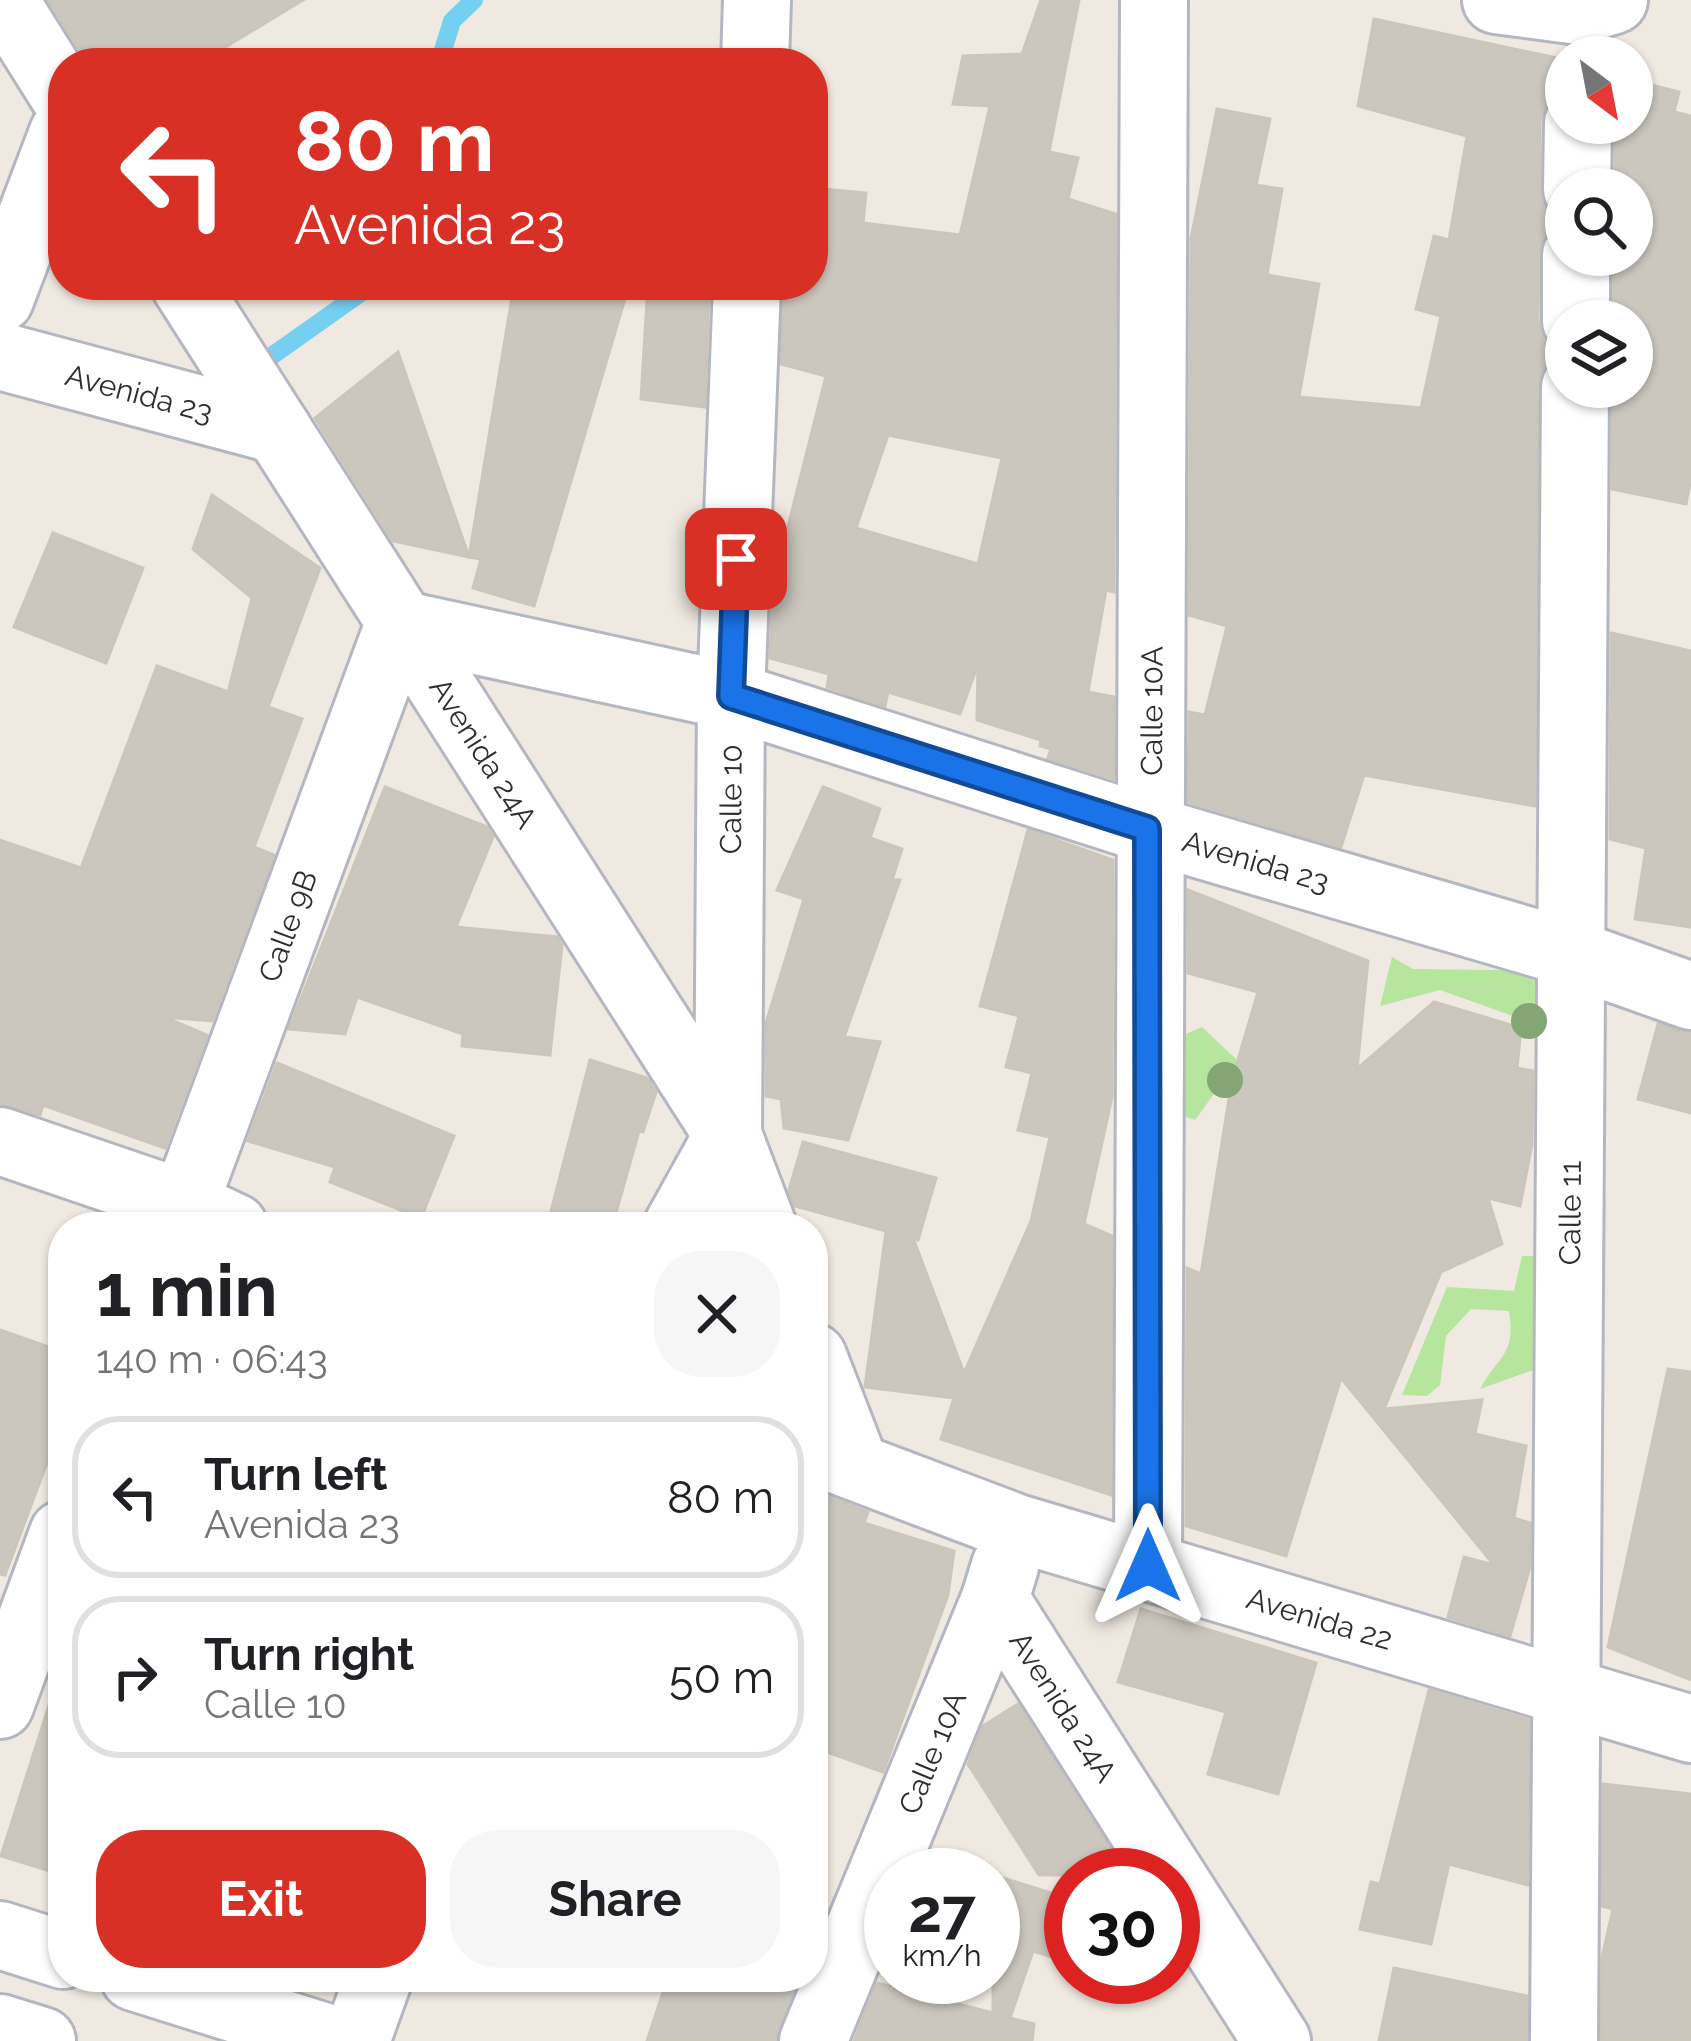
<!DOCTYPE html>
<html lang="en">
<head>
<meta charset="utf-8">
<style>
	:root { --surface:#fff; --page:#f6f6f6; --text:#202124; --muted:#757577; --line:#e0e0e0; --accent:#d93025 }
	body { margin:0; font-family:Raleway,sans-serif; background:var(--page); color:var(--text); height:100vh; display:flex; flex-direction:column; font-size:45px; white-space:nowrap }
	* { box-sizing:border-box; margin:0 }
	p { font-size:39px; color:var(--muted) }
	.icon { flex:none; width:66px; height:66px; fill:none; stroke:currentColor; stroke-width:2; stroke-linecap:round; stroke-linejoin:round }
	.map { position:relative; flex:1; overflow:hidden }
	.side { position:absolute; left:48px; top:1212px; width:780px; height:780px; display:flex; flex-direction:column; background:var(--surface); border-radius:48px; box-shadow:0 3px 9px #0004 }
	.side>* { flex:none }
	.hud { position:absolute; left:48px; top:48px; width:780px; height:252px; border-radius:48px; box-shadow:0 3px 9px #0004; background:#d93025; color:#fff; overflow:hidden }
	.needle { width:78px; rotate:148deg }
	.buttons { position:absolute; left:1545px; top:36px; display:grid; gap:24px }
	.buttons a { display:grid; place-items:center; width:108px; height:108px; border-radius:50%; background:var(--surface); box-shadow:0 3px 9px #0004; font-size:60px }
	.speed { position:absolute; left:864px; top:1848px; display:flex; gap:24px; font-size:60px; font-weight:700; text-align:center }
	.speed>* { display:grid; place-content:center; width:156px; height:156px; border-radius:50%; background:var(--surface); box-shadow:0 3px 9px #0004; line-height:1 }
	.speed small { font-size:30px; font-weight:400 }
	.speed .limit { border:18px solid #d22; background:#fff; color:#111 }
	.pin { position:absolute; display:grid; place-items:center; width:102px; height:102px; color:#fff; margin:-51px; border-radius:24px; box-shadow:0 6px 18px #0006 }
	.me { position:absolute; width:132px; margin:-66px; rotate:0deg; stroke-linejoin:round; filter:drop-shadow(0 0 9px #0008) }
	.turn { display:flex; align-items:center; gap:42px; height:252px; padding:0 48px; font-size:54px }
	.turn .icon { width:156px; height:156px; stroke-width:2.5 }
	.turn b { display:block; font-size:84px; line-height:102px }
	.round { display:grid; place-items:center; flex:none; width:126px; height:126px; border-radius:48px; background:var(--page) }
	.headline { display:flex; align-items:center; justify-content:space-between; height:204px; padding:0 48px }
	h1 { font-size:72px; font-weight:700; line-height:90px }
	.cta { display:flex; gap:24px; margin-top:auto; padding:24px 48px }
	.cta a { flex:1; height:138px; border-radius:48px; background:var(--accent); color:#fff; font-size:48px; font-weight:700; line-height:138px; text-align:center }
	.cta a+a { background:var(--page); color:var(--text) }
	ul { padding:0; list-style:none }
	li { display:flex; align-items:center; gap:36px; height:162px; margin:0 24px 18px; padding:0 24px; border:6px solid var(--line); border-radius:48px }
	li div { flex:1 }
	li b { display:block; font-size:45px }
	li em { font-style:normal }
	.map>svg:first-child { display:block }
</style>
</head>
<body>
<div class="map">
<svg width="1691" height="2041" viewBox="0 0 1691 2041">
	<rect width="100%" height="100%" fill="#efe9e1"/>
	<!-- green -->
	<g fill="#b6e59e">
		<path d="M 1392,957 L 1413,969 L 1554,971 L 1552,1030 L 1440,990 L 1380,1006 Z"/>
		<path d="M 1202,1027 L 1238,1061 L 1195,1120 L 1159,1107 L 1163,1044 Z"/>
		<path d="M 1522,1256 L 1541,1256 L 1536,1369 L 1480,1389 C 1500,1353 1516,1355 1509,1311 L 1471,1309 L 1446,1336 L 1440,1385 L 1427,1396 L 1402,1395 L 1447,1287 L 1514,1291 Z"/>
	</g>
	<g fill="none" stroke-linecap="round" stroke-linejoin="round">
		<!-- stream -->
		<g stroke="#75cff0" stroke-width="18">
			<path d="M 439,63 L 452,21 L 474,0"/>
			<path d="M 252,370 L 372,285"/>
		</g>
	</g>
	<!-- building -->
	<g fill="#cbc7bf" stroke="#cbc5ba" stroke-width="3" fill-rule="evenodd">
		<path d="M 48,0 L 303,0 L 199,63 L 88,63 Z"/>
		<path d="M 1041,0 L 1079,0 L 1049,152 L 1078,158 L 1068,199 L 1116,214 L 1114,592 L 1106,590 L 1088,692 L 1114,697 L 1114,779 L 1048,758 L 1051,749 L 1040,746 L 1041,740 L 977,720 L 978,664 L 960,714 L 888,692 L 885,706 L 827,687 L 829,674 L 770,658 L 773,586 L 826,376 L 781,364 L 784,285 L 813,285 L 813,188 L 866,193 L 863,223 L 960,235 L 990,106 L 953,104 L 963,56 L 1022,54 ZM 888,435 L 1002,458 L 978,564 L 856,528 Z"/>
		<path d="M 1374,19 L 1566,60 L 1566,88 L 1547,103 L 1540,122 L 1540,190 L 1545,208 L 1559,222 L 1544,235 L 1539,254 L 1538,321 L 1544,341 L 1558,354 L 1543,367 L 1538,387 L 1535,806 L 1364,775 L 1341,847 L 1188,802 L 1189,712 L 1205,715 L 1227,626 L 1189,615 L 1191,239 L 1217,109 L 1270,119 L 1256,185 L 1282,189 L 1267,275 L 1319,284 L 1299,397 L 1421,408 L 1441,316 L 1416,309 L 1434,236 L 1449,240 L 1467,136 L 1358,106 Z"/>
		<path d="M 1632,80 L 1679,92 L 1674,112 L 1691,116 L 1691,478 L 1686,504 L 1612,489 L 1612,387 L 1632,387 L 1632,321 L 1613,321 L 1613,255 L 1632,255 L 1632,189 L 1615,189 L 1615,123 L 1632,123 Z"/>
		<path d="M 514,285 L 629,285 L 534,606 L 473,588 L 481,559 L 469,557 Z"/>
		<path d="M 648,285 L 709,285 L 705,407 L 641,399 Z"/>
		<path d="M 398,352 L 469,557 L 393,541 L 315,418 Z"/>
		<path d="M 212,495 L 320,568 L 268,707 L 302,719 L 254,847 L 274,855 L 212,1021 L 164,1017 L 207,1035 L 165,1148 L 43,1105 L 40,1115 L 0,1105 L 0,840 L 81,868 L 157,666 L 228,692 L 252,598 L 193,549 Z"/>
		<path d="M 53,533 L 143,568 L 106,663 L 14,627 Z"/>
		<path d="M 1611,633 L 1691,651 L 1691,927 L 1635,919 L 1646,848 L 1610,839 Z"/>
		<path d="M 385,787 L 487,827 L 493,837 L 456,927 L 557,937 L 562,945 L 550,1055 L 462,1046 L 463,1034 L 357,997 L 345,1034 L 289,1029 Z"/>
		<path d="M 823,787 L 880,809 L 870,838 L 902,849 L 892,880 L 900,880 L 844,1037 L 880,1042 L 848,1140 L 784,1128 L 781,1099 L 766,1096 L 766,1023 L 804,899 L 777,890 Z"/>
		<path d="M 1028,830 L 1113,860 L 1112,1097 L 1084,1224 L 1112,1236 L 1111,1495 L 941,1439 L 954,1398 L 865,1387 L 886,1231 L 795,1206 L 789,1190 L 803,1142 L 936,1178 L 918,1240 L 913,1238 L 964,1373 L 1031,1221 L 1050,1137 L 1018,1130 L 1032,1073 L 1006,1067 L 1019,1016 L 980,1006 Z"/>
		<path d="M 1188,890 L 1368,961 L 1357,1069 L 1434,1002 L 1521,1028 L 1517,1068 L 1533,1071 L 1532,1144 L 1520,1206 L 1488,1198 L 1502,1244 L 1441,1272 L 1384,1409 L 1482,1400 L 1475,1434 L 1526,1446 L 1514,1518 L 1530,1523 L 1530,1567 L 1510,1636 L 1448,1617 L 1464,1557 L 1494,1565 L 1341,1378 L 1286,1556 L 1186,1526 L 1187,1268 L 1201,1274 L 1232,1080 L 1258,992 L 1188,973 Z"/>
		<path d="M 1658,1024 L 1691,1032 L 1691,1113 L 1638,1099 Z"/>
		<path d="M 590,1060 L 647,1078 L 656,1092 L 643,1132 L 639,1131 L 612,1227 L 547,1227 Z"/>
		<path d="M 277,1063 L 454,1136 L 421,1218 L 330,1182 L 335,1167 L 248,1141 Z"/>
		<path d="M 0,1330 L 63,1352 L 63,1420 L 5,1575 L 0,1574 Z"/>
		<path d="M 1668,1369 L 1691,1372 L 1691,1680 L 1608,1647 Z"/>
		<path d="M 813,1491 L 868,1512 L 864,1523 L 954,1551 L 948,1595 L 883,1772 L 813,1747 Z"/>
		<path d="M 1141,1609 L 1316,1663 L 1278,1794 L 1208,1774 L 1226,1712 L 1118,1682 Z"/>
		<path d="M 1429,1690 L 1529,1720 L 1528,1885 L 1449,1864 L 1431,1944 L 1360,1929 L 1371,1882 L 1380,1884 Z"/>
		<path d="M 52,1696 L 63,1698 L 63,1875 L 1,1856 Z"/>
		<path d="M 1018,1704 L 1127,1875 L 1039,1875 L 968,1764 L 983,1726 Z"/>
		<path d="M 1603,1784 L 1691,1794 L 1691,2041 L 1601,2041 L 1602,1958 L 1613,1909 L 1602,1906 Z"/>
		<path d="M 993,1875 L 1071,1899 L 1071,1963 L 1033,1951 L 1010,2018 L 1034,2024 L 1032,2041 L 854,2041 L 877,1983 L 993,2013 Z"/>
		<path d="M 1394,1968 L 1527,1996 L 1527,2041 L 1379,2041 Z"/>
		<path d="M 668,1977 L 799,1977 L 776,2041 L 647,2041 Z"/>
	</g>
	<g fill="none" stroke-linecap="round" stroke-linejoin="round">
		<!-- minor casing -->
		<g stroke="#b4b7c1" stroke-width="72">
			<g id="minor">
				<path d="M 4,0 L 63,94"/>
				<path d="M 1496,0 L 1579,11 L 1614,0"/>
				<path d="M 755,63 L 757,0"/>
				<path d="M 1577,189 L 1578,123"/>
				<path id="s1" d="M 185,285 L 728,1135 L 763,1227"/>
				<path d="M 0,299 L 63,133"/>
				<path d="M 1576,321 L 1576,255"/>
				<path id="s2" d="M 0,356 L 278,430"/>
				<path d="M 0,1141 L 185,1204 L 234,1227"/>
				<path id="s3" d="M 176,1227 L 399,624 L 731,696 L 1147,829 L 1570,953 L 1691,996"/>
				<path id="s4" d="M 677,1227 L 728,1135 L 731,696 L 747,285"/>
				<path d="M 813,1357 L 854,1463"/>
				<path id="s5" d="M 813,1451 L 1017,1528 L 1691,1729"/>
				<path id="s6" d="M 1005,1566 L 995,1599 L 1171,1875"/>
				<path id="s7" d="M 1148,1566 L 1154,0"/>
				<path d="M 0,1705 L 63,1534"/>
				<path d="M 1173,1878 L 1277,2041"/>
				<path d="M 0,1935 L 63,1955"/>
				<path d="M 134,1977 L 338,2041"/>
				<path d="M 0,2028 L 42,2041"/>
				<path d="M 356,2041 L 379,1977"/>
				<path id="s8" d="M 813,2041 L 995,1599"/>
				<path id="s9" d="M 1564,2041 L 1575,387"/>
			</g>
		</g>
		<!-- minor -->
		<use href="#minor" stroke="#fff" stroke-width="66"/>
	</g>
	<!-- trees -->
	<g fill="#84a574">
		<circle cx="1529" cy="1021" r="18"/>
		<circle cx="1225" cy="1080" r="18"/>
	</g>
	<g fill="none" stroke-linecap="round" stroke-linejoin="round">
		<!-- route casing -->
		<g stroke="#114b97" stroke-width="30">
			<path id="route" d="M 736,559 L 731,696 L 1147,829 L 1148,1566"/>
		</g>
		<!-- route -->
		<use href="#route" stroke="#1a73e8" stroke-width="21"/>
	</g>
	<g text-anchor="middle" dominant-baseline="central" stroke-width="9" stroke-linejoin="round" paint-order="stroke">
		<!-- street labels -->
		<g font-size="30" fill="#2e2e2e" stroke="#fff">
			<text stroke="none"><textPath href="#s2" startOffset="144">Avenida 23</textPath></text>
			<text stroke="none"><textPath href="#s7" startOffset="855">Calle 10A</textPath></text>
			<text stroke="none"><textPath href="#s1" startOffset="555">Avenida 24A</textPath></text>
			<text stroke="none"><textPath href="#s4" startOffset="441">Calle 10</textPath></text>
			<text stroke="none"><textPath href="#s3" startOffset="1533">Avenida 23</textPath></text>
			<text stroke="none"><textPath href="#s3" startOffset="321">Calle 9B</textPath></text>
			<text stroke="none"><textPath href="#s9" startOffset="828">Calle 11</textPath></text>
			<text stroke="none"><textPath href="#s5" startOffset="534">Avenida 22</textPath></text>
			<text stroke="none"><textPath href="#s6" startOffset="162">Avenida 24A</textPath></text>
			<text stroke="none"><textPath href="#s8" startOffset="312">Calle 10A</textPath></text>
		</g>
	</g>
</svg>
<div class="buttons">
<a><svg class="needle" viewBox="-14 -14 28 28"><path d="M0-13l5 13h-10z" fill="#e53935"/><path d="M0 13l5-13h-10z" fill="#757577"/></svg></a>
<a><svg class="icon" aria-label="search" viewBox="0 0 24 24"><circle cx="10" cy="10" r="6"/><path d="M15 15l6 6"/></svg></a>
<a><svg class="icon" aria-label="layers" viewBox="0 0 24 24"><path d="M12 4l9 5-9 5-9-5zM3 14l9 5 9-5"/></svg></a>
</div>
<div class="speed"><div>27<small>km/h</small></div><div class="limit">30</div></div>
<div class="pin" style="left:736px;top:559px;background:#d93025"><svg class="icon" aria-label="arrive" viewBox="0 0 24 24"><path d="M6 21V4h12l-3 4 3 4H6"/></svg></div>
<svg class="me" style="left:1148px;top:1566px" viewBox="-20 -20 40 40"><path d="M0-17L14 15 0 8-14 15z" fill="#1a73e8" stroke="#fff" stroke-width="4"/></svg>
<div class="hud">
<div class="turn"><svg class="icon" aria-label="left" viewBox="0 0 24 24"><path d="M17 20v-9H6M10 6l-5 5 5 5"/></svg><div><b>80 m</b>Avenida 23</div></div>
</div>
<section class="side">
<div class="headline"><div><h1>1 min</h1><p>140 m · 06:43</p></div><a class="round"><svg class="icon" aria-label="close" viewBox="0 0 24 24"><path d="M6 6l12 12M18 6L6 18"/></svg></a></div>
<ul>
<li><svg class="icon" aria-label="left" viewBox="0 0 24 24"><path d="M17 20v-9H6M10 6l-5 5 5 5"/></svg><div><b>Turn left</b><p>Avenida 23</p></div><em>80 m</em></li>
<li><svg class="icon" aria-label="right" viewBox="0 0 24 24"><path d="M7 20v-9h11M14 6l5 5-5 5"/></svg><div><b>Turn right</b><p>Calle 10</p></div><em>50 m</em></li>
</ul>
<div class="cta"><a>Exit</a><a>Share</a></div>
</section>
</div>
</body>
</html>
